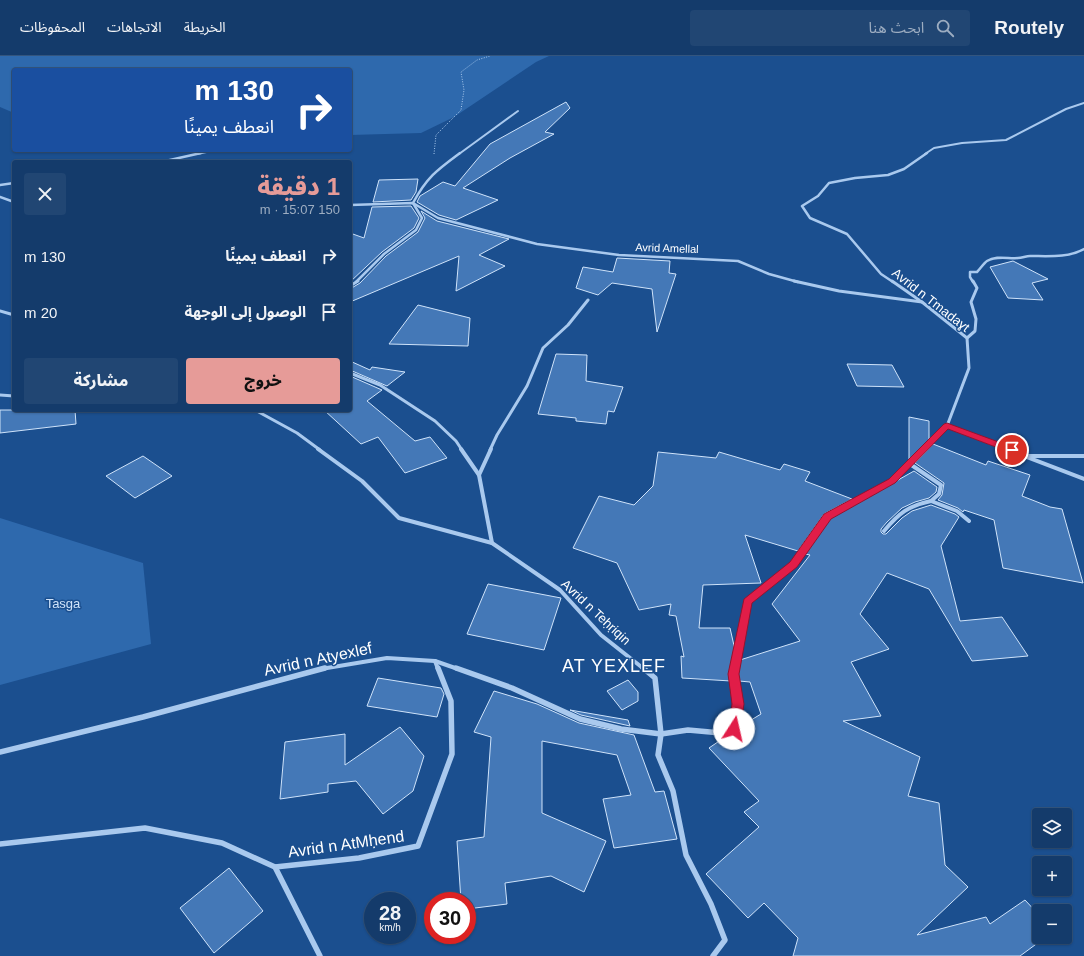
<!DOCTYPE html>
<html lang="ar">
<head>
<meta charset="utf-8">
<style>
	:root { --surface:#143b6b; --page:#214673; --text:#f1f3f6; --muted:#9dadc1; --line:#33557e; --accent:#e69b98 }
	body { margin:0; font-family:Helvetica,"Noto Sans Arabic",sans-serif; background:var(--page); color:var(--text); direction:rtl; height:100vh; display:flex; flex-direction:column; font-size:15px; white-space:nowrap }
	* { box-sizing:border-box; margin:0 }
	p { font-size:13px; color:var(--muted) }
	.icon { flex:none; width:22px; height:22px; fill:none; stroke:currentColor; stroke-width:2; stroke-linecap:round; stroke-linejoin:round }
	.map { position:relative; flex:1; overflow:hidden; direction:ltr }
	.details { position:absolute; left:12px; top:104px; width:340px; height:252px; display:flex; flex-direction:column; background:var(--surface); border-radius:4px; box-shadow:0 1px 3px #0004,0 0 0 1px var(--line); direction:rtl }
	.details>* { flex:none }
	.top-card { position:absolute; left:12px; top:12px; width:340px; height:84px; border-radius:4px; box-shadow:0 1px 3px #0004,0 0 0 1px var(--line); direction:rtl; background:#1a4fa0; color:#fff; overflow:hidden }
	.fabs { position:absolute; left:1032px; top:752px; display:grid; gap:8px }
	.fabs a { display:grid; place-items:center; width:40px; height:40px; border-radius:4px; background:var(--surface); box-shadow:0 1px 3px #0004,0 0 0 1px var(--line); font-size:20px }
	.speed { position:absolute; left:364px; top:836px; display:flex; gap:8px; font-size:20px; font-weight:700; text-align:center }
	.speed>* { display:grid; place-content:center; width:52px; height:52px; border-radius:50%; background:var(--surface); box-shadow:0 1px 3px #0004,0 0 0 1px var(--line); line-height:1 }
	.speed small { font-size:10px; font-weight:400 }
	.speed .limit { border:6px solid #d22; background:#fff; color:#111 }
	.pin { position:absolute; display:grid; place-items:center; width:34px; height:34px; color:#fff; margin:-17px; border:2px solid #fff; border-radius:50%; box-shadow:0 1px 4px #0007 }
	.me { position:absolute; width:44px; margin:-22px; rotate:10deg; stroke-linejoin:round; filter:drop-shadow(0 0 3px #0008) }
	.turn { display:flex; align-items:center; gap:14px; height:84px; padding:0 12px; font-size:18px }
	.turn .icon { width:52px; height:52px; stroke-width:2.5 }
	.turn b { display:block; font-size:28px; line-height:34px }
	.round { display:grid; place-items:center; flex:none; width:42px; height:42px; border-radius:4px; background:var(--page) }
	.summary { display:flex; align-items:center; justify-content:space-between; height:68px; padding:0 12px }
	h1 { font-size:24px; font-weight:800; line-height:30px; color:var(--accent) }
	.action { display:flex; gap:8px; margin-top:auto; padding:8px 12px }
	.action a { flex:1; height:46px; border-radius:4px; background:var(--accent); color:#111; font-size:16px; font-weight:800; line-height:46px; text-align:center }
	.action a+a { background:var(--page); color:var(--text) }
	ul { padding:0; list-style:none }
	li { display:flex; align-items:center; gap:12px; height:56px; padding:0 12px }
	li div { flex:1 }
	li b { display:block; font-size:15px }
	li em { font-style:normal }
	header { display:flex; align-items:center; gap:24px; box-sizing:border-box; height:56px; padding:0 20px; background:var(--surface); border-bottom:1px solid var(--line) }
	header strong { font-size:19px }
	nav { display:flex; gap:22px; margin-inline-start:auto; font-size:14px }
	.search { width:280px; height:36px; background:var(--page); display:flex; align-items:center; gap:10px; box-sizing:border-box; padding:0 14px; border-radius:4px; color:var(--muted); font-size:15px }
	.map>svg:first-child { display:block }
</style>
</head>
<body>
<header>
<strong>Routely</strong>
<div class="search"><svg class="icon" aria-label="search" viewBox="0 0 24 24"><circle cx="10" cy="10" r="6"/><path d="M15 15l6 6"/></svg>ابحث هنا</div>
<nav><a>الخريطة</a><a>الاتجاهات</a><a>المحفوظات</a></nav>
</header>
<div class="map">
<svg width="1084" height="900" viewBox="0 0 1084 900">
	<rect width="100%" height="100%" fill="#1b4f8f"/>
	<!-- green -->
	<g fill="#2e69ad">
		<path d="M 0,0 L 549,0 L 536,6 L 454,61 L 421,77 L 350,79 L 350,14 L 14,14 L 14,57 L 0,51 Z"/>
		<path d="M 0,462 L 143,507 L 151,588 L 0,629 Z"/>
	</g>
	<!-- building -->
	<g fill="#4478b7" stroke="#cfe3fa">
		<path d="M 566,46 L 570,52 L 545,76 L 554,78 L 510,102 L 463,132 L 498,144 L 456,164 L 439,159 L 417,146 L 420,140 L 443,126 L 455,130 L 490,88 Z"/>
		<path d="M 418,123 L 416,136 L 411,144 L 373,146 L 379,124 Z"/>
		<path d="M 411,150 L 419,162 L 414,172 L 382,196 L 350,226 L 350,177 L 364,182 L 372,151 Z"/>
		<path d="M 421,155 L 437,165 L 509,183 L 479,199 L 505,210 L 456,235 L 459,200 L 350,246 L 350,233 L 360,227 L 386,200 L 418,176 L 425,162 Z"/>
		<path d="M 617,202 L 670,205 L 669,217 L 676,218 L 657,276 L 652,233 L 612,227 L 598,239 L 576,232 L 583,211 L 613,216 Z"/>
		<path d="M 1013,205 L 1048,223 L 1032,227 L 1043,244 L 1008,242 L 990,211 Z"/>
		<path d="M 418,249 L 470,262 L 468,290 L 389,288 Z"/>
		<path d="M 556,298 L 587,299 L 586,325 L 623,331 L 614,356 L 608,355 L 606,368 L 576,365 L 576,362 L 538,358 Z"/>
		<path d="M 350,305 L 370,314 L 372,311 L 405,316 L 387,330 L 350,314 Z"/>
		<path d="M 847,308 L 892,309 L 904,331 L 857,330 Z"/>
		<path d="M 350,320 L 382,334 L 367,345 L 415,385 L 430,381 L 447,402 L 405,417 L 378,381 L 361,388 L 324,354 L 350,354 Z"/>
		<path d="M 0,354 L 75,354 L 76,368 L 0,377 Z"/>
		<path d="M 909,361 L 929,365 L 929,383 L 909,403 Z"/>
		<path d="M 933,388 L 986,409 L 988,405 L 1030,419 L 1022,440 L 1050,451 L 1062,453 L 1083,527 L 1003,512 L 994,464 L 964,454 L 963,456 L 958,452 L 938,444 L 942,439 L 944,427 L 915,407 Z"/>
		<path d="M 658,396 L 716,402 L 719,396 L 780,414 L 784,408 L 810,416 L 805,425 L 852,443 L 824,458 L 798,495 L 745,479 L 761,527 L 703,529 L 699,572 L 730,572 L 735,594 L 730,617 L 731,625 L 682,622 L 681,600 L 684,601 L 676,560 L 669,559 L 671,548 L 639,554 L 617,507 L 573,492 L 599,440 L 634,449 L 653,430 Z"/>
		<path d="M 143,400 L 172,420 L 135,442 L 106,420 Z"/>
		<path d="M 914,415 L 937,431 L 936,436 L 929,442 L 915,446 L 902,452 L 887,466 L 881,473 L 881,476 L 883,478 L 886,478 L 902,462 L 912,455 L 931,449 L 955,458 L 959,461 L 941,490 L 960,565 L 1002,561 L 1028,600 L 972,605 L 929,533 L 887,517 L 860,558 L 889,593 L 851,606 L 881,660 L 843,665 L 920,701 L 908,740 L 939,747 L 945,809 L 968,831 L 917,879 L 986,861 L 990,868 L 1025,844 L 1039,859 L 1039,886 L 1020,900 L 793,900 L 798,882 L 764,847 L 748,862 L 706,818 L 759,771 L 744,756 L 759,745 L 709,692 L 728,679 L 736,677 L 738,672 L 761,658 L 750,626 L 739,625 L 738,618 L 740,604 L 800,585 L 772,548 L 810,499 L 805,498 L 829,463 Z"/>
		<path d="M 488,528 L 561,542 L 544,594 L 467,578 Z"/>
		<path d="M 378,622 L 441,632 L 444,638 L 437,661 L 367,650 Z"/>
		<path d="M 628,624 L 638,636 L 638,645 L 622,654 L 607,635 Z"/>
		<path d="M 494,635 L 537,648 L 579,667 L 634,679 L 655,736 L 664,735 L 677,783 L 614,792 L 603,743 L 631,739 L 617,699 L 542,685 L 542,757 L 606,785 L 584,836 L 551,820 L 505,827 L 507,848 L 467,853 L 467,845 L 461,845 L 457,785 L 484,781 L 491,681 L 474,676 Z"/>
		<path d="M 570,654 L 628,664 L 630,670 L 581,659 Z"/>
		<path d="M 400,671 L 424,700 L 413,735 L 383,758 L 356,725 L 328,728 L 328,736 L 280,743 L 285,686 L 345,678 L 345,709 Z"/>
		<path d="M 229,812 L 263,855 L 214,897 L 180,852 Z"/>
	</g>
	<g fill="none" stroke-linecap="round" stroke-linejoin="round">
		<!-- path -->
		<path stroke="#a9c9ee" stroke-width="1" stroke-dasharray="1 1.5" stroke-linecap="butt" d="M 434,98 L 436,79 L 461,54 L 464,34 L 461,16 L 477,4 L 490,0"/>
		<!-- minor-far4 -->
		<g stroke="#a9c9ee" stroke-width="2">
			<path d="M 197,98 L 216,94"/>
			<path d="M 459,98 L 518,55"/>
			<path d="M 925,98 L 934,92 L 962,87 L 1006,84 L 1066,53 L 1084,47"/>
		</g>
		<!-- minor-far3 -->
		<g stroke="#a9c9ee" stroke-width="2.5">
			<path d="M 161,106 L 201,97"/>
			<path d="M 0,129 L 14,127"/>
			<path d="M 0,141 L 14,146"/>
			<path d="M 350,149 L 413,147 L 438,162 L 537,188 L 619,199 L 738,205 L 769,218 L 798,226"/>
			<path d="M 356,226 L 384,198 L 416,174 L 422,162 L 413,147 C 427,121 437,114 460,97"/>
			<path d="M 893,226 L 881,218 L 847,178 L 810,162 L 802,150 L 818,140 L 829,127 L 855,122 L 888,119 L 904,113 L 927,97"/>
			<path d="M 973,226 L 970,221 L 970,216 L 977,216 C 980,213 984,207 987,205 C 996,199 1009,203 1018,202 C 1022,202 1026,200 1030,200 C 1048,200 1068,202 1084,193"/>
		</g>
		<!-- minor-far2 -->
		<g stroke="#a9c9ee" stroke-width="3">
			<path d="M 794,225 L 839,235 L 922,246"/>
			<path d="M 892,225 L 922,246 L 967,282 L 969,312 L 947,370 L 923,394"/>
			<path d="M 350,230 L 358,225"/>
			<path d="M 0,255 L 14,259"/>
			<path d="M 967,282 L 975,275 L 976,263 L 971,246 L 977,232 L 973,225"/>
			<path d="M 350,317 L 380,329 L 435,365 L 456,385 L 462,394"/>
			<path d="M 0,339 L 14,340"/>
			<path d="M 255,354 L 297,377 L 320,394"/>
			<path d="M 947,370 L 1008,394"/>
			<path d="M 490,394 L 497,379 L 527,330 L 543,292 L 568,269 L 588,244"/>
		</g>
		<!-- minor-far1 -->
		<g stroke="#a9c9ee" stroke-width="4">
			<path d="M 318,393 L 362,425 L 399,462 L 492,487"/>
			<path d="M 461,393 L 479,419 L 492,487 L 560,534 L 601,579 L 644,613"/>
			<path d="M 1006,393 L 1084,423"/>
			<path d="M 1028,400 L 1084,400"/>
			<path d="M 910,408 L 941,429 L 939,438 L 931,445 L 957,455 L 969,465"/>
			<path d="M 479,419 L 491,393"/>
			<path d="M 884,475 C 899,457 908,450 931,445"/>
			<path d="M 435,605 L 438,613"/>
			<path d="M 321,613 L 387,602 L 435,605 L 458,613"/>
			<path d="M 735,613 L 748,546 L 794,508 L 827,460 L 892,425 L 924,393"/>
		</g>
		<!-- minor -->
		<g stroke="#a9c9ee" stroke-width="5.5">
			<path d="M 456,612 L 512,632 L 580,663 L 621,673 L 661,678 L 688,674 L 721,677 L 734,673 L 738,648 L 734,618 L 735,612"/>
			<path d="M 643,612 L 655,622 L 661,678 L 658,699 L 673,735 L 686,799 L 711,848 L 725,884 L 713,900"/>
			<path d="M 0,696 L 143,661 L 325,612"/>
			<path d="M 0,788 L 145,772 L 222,787 L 275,811 L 320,900"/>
			<path d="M 275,811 L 359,802 L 418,790 L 452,698 L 451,645 L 438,612"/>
		</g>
	</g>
	<!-- route -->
	<path fill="#e11d48" stroke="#92132f" d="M 947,367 L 1015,392 L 1017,394 L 1015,396 L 1009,396 L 948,373 L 895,427 L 831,463 L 797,511 L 752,547 L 739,618 L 744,648 L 740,673 L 738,677 L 734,678 L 730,677 L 728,673 L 732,648 L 728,618 L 744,543 L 790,506 L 824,458 L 889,423 L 944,368 Z"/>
	<g text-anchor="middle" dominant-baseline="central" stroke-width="3" stroke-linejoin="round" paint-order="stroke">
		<!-- far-street labels -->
		<g font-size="11" fill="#fff" stroke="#1b4f8f">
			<text transform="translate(667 192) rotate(2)">Avrid Amellal</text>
		</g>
		<!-- street labels -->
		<g font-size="13" fill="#fff" stroke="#1b4f8f">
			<text transform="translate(931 244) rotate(38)">Avrid n Tmadaɣt</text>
			<text transform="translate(596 556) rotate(43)">Avrid n Teḥṛiqin</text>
		</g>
		<!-- park labels -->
		<g font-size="13" fill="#cfe3fa" stroke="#1b4f8f">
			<text x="63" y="547">Tasga</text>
		</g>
		<!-- near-street labels -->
		<g font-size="16" fill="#fff" stroke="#1b4f8f">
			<text transform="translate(318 603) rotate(-12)">Avrid n Atyexlef</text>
			<text transform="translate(346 788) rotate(-8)">Avrid n AtMḥend</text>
		</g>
		<!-- near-quarter labels -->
		<g font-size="18" letter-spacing="1" fill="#fff" stroke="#1b4f8f">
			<text x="614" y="610">AT YEXLEF</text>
		</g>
	</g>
</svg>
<div class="fabs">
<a><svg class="icon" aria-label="layers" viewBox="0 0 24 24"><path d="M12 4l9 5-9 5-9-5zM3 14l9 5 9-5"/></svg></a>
<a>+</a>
<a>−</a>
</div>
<div class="speed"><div>28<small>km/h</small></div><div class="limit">30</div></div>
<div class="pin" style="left:1012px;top:394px;background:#d93025"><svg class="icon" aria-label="arrive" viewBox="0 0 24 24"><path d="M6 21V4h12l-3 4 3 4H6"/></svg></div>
<svg class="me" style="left:734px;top:673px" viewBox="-20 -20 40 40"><circle r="19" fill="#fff"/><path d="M0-13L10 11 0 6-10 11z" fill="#e11d48"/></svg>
<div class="top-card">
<div class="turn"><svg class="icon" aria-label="right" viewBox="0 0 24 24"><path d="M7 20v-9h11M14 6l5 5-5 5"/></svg><div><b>130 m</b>انعطف يمينًا</div></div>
</div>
<section class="details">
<div class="summary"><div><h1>1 دقيقة</h1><p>150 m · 15:07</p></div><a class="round"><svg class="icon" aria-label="close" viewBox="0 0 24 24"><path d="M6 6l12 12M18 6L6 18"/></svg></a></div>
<ul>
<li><svg class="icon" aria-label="right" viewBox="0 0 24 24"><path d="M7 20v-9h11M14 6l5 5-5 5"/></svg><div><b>انعطف يمينًا</b></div><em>130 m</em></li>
<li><svg class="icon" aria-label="arrive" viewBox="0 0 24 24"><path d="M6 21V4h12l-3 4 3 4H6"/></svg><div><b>الوصول إلى الوجهة</b></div><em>20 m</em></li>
</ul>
<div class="action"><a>خروج</a><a>مشاركة</a></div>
</section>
</div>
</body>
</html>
